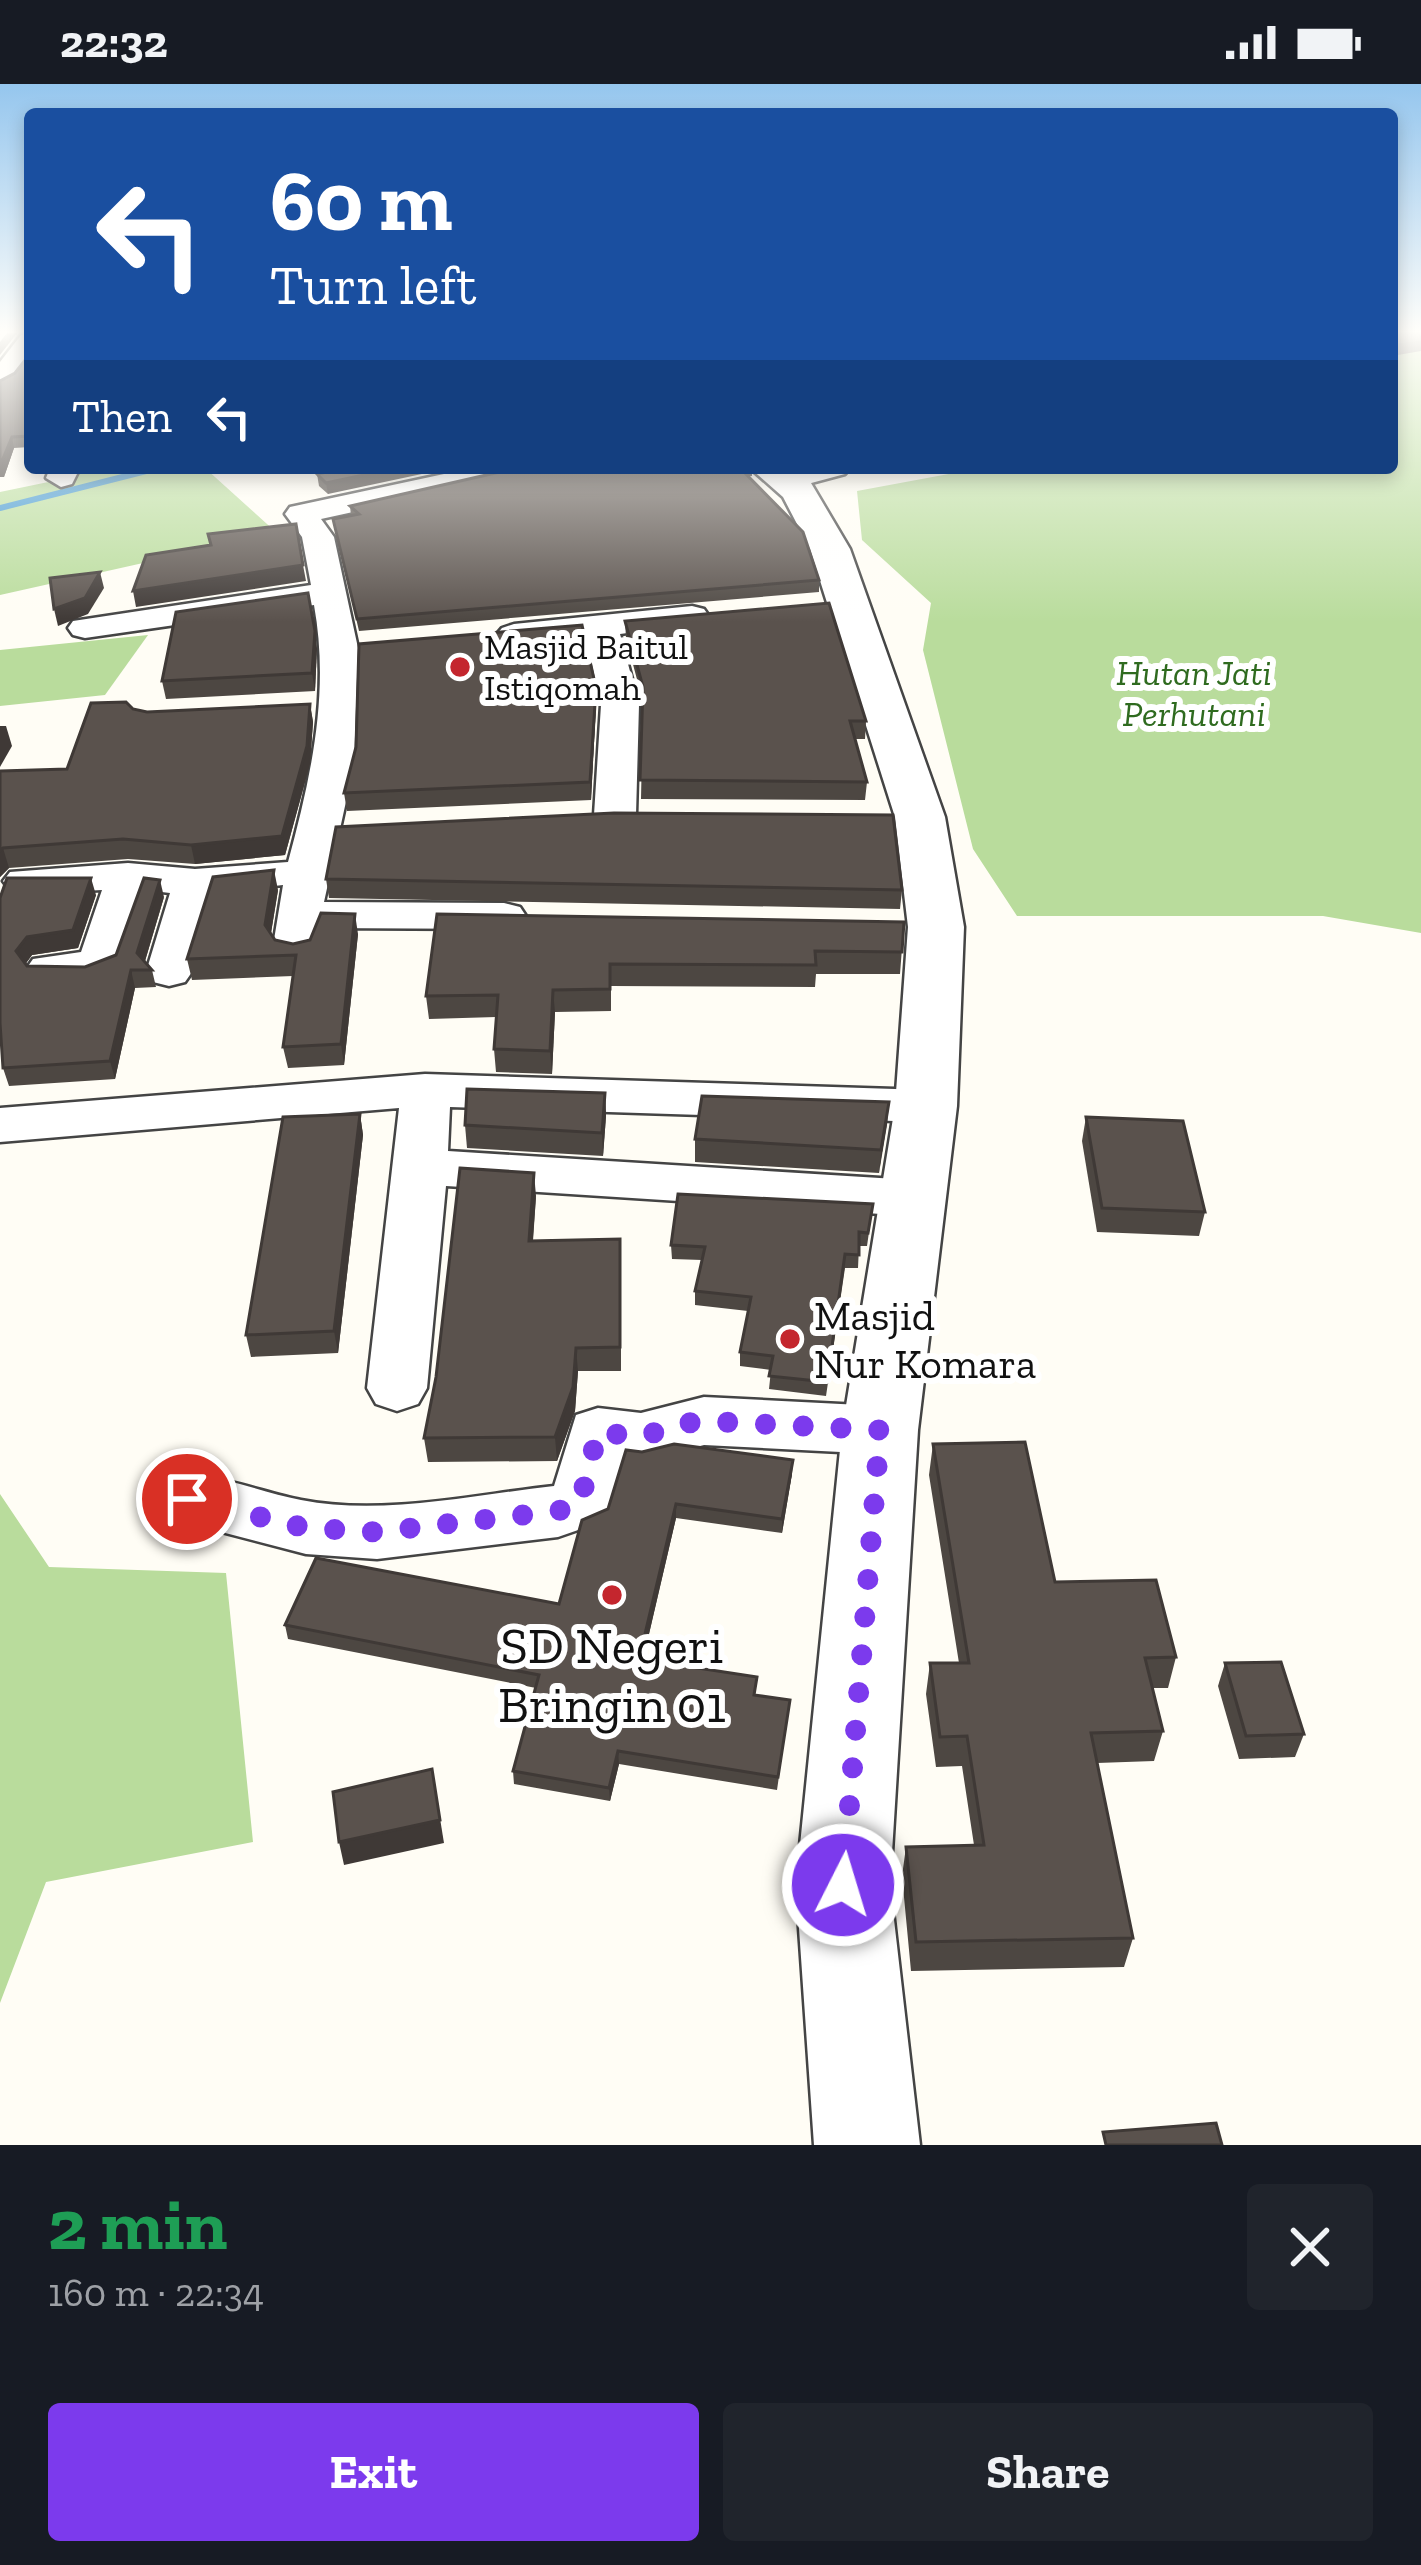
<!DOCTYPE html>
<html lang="en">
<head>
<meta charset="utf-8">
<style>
	:root { --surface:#171b24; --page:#20242c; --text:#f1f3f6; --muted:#9ea1a6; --accent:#7c3aed }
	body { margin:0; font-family:"Zilla Slab",serif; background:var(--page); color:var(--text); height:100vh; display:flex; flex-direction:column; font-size:45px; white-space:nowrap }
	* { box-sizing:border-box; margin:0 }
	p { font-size:39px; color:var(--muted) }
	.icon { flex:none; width:66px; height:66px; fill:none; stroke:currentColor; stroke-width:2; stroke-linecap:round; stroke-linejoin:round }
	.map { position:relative; height:2061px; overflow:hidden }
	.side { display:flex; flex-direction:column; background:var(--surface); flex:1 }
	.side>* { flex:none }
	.top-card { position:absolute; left:24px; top:24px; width:1374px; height:366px; border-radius:12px; box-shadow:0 6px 18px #0003; background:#1a4fa0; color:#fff; overflow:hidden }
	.pin { position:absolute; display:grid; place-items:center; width:102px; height:102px; color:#fff; margin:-51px; border:6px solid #fff; border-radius:50%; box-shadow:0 3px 12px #0007 }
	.me { position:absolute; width:132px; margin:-66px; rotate:5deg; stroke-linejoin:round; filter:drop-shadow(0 0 9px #0008) }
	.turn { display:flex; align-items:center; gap:42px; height:252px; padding:0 48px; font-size:54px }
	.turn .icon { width:156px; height:156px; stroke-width:2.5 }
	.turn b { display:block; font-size:84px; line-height:102px }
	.then { display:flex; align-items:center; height:114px; padding:0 48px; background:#0003; gap:24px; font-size:45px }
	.round { display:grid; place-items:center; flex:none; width:126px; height:126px; border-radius:12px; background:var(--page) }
	.summary { display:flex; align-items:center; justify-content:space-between; height:204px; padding:0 48px }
	h1 { font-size:72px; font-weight:700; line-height:90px; color:#1e9e55 }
	.primary-button { display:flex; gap:24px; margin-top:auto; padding:24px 48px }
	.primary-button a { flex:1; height:138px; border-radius:12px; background:var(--accent); color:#fff; font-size:48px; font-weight:700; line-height:138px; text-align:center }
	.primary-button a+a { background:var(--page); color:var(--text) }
	.status { display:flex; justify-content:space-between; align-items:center; height:84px; padding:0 60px; background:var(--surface); direction:ltr }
	.status svg { height:33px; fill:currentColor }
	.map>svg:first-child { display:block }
</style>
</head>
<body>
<div class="status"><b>22:32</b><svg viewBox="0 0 49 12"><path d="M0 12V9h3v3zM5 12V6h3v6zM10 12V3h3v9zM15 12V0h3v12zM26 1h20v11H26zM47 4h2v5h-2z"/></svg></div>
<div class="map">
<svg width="1421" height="2061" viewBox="0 0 1421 2061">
	<rect width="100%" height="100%" fill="#fffdf5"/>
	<!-- forest -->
	<g fill="#b9dc9c">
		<path d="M 1392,249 L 1421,249 L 1421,849 L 1323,832 L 1017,832 L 973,765 L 923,566 L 931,519 L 862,456 L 857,407 L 981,384 L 1392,384 Z"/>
		<path d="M 78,384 L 205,384 L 277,449 L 0,511 L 0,408 L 58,396 Z"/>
		<path d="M 148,551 L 105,611 L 0,622 L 0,566 Z"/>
		<path d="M 0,1410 L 49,1483 L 226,1489 L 253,1758 L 46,1798 L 0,1919 Z"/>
	</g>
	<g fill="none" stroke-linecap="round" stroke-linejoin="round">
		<!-- stream -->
		<path stroke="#3f96cf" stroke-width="6" d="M 0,424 L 158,384"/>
		<!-- minor casing -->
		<g stroke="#444" stroke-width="5">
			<g id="minor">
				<path d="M 30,249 C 30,271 24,298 0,304 L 0,278 L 21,251 Z"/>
				<path d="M 50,384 L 80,384 L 72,400 L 61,403 L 46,394 Z"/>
				<path d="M 472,384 L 528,384 L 513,393 L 321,435 L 334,453 L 358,564 L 354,681 L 324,818 L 504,819 L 520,823 L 526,832 L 520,841 L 504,845 L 321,844 L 312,872 L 296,876 L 280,872 L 273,862 L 283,801 L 214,809 L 192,888 L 185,898 L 169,902 L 153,898 L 146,888 L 170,809 L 145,806 L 118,885 C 96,901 59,901 33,895 L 26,885 L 33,875 L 81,868 L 102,806 L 25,810 L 10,806 L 3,797 L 10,788 L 128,779 L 195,785 L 288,778 C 311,693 330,609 314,521 L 85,554 L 73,551 L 68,544 L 73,537 L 311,501 L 302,453 L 285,430 L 290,423 Z"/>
				<path d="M 800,384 L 850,384 L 845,390 L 785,406 L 770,397 L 774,391 Z"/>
				<path d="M 692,522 L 704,525 L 709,532 L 704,539 L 620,550 L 639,621 L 636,731 L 630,740 L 615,743 L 600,740 L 594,731 L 601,621 L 586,554 L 514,562 L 502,558 L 496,551 L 502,544 L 514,540 Z"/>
				<path d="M 425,990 L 926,1006 L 944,1011 L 951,1022 L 944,1033 L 926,1038 L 450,1023 L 448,1067 L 912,1096 L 931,1101 L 939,1114 L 931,1127 L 912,1132 L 446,1102 L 427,1304 L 418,1320 L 397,1327 L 376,1320 L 367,1304 L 399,1024 L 0,1058 L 0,1024 Z"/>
				<path d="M 704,1313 L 880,1322 L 902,1329 L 911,1346 L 902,1363 L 880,1370 L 704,1361 L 641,1377 L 623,1375 L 604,1437 L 558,1453 L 377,1475 L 306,1470 L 164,1433 L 155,1415 L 164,1397 C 207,1383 257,1408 301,1416 C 382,1432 472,1411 554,1402 L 576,1331 L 598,1324 L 641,1329 Z"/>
			</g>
		</g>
		<!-- tertiary casing -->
		<g stroke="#444" stroke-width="5">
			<path id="tertiary" d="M 750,384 L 791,384 L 811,399 L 850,465 L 945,733 L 964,843 L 957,1022 L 918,1346 L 890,1801 L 920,2061 L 814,2061 L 796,1801 L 842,1346 L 895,1022 L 908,843 L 895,733 L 810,465 L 783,413 Z"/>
		</g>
		<!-- minor -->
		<use href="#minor" fill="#fff" fill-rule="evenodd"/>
		<!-- tertiary -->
		<use href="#tertiary" fill="#fff" fill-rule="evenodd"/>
	</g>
	<!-- wall -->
	<g fill="#4d4742">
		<path d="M 30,249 L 30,363 L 14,364 L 4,393 L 15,289 L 26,275 Z"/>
		<path d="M 348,384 L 328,410 L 319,402 L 317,390 Z"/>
		<path d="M 517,384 L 752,384 L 752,392 L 748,392 L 819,496 L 819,508 L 359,547 L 333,435 L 351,432 L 350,422 Z"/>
		<path d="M 625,537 L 866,637 L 865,655 L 855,655 L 867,698 L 865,716 L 641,715 L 643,618 L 626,554 Z"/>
		<path d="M 317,564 L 315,607 L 166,615 L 162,597 Z"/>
		<path d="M 310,620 L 313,638 L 310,680 L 285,771 L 195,780 L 128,775 L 9,784 L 0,793 L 0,687 L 67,685 L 133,625 L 147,628 Z"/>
		<path d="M 596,621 L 591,716 L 347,727 L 344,709 Z"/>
		<path d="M 326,795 L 902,806 L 900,825 L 329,814 Z"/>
		<path d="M 278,806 L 271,849 L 275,856 L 293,860 L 358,850 L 344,981 L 288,984 L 283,963 L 293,892 L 192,896 L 187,875 Z"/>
		<path d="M 96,811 L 78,864 L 32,871 L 25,880 L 27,882 L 85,883 L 116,871 L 164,813 L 145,877 L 152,886 L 156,903 L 135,904 L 115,995 L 9,1002 L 3,984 L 2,957 L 0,957 L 0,814 Z"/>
		<path d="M 437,830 L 904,838 L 900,890 L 816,890 L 815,903 L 611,902 L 611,927 L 555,928 L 552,990 L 496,988 L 494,965 L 496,933 L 429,935 L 426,912 Z"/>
		<path d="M 605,1009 L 606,1032 L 603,1072 L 467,1064 L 465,1041 Z"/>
		<path d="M 889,1018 L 879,1089 L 695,1078 L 695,1055 Z"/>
		<path d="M 360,1030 L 363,1051 L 338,1269 L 251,1273 L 246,1251 Z"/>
		<path d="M 1086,1033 L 1205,1128 L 1199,1152 L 1097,1148 L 1082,1057 Z"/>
		<path d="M 536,1112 L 533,1157 L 621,1179 L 621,1287 L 578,1287 L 575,1327 L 557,1377 L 428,1378 L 424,1354 Z"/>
		<path d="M 873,1120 L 867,1162 L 859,1162 L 858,1184 L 845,1184 L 826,1312 L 769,1305 L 771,1286 L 740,1282 L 740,1268 L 748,1227 L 695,1221 L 695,1207 L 702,1176 L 672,1175 L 671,1161 Z"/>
		<path d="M 933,1360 L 1055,1498 L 1176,1573 L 1168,1604 L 1152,1604 L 1163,1647 L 1154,1677 L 1097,1679 L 1133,1854 L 1124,1883 L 911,1887 L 902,1792 L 906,1763 L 974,1761 L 962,1682 L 936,1683 L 926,1610 L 930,1579 L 959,1579 L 929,1391 Z"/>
		<path d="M 792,1390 L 782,1449 L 676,1434 L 643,1576 L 756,1611 L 790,1616 L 777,1706 L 619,1680 L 610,1717 L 514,1700 L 513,1687 L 536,1604 L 288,1555 L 285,1541 L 559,1520 L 582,1436 Z"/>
		<path d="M 1225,1579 L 1304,1650 L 1295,1673 L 1239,1675 L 1218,1602 Z"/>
	</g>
	<!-- shaded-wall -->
	<g fill="#3f3936">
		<path d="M 7,249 L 17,249 L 0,271 L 0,258 Z"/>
		<path d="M 1421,258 L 1421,267 L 1392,272 L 1392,262 Z"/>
		<path d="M 12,353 L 14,364 L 4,393 L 0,393 L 0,382 Z"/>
		<path d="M 397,384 L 450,384 L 328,410 L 326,399 Z"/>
		<path d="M 738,384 L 752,384 L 752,392 L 738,394 Z"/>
		<path d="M 303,481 L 306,497 L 136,523 L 133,507 Z"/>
		<path d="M 100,488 L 104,504 L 88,530 L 58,542 L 54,525 Z"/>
		<path d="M 315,547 L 317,564 L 315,607 L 312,589 Z"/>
		<path d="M 596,604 L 596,621 L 591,716 L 590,698 Z"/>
		<path d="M 310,620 L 313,638 L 310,680 L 285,771 L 195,780 L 191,761 Z"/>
		<path d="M 0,642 L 6,642 L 12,662 L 0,683 Z"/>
		<path d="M 3,764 L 9,784 L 0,793 L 0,767 Z"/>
		<path d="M 274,786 L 278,806 L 269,861 L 265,841 Z"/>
		<path d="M 91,794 L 96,811 L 78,864 L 32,871 L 22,885 L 16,867 L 27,853 Z"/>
		<path d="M 160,796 L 164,813 L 142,887 L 137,869 Z"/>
		<path d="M 355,830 L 358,850 L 344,981 L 341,960 Z"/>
		<path d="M 131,886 L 135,904 L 115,995 L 110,977 Z"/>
		<path d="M 553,906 L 555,928 L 552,990 L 550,967 Z"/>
		<path d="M 605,1009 L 606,1032 L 603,1072 L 602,1049 Z"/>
		<path d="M 889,1018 L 887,1041 L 879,1089 L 881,1066 Z"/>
		<path d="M 360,1030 L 363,1051 L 338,1269 L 334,1247 Z"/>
		<path d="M 534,1089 L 536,1112 L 531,1180 L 529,1157 Z"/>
		<path d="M 576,1264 L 578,1287 L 575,1327 L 557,1377 L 555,1353 Z"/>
		<path d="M 793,1376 L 792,1390 L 782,1449 L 782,1435 Z"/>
		<path d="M 676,1420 L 676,1434 L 640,1588 L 639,1575 Z"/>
		<path d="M 618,1667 L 619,1680 L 610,1717 L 609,1704 Z"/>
		<path d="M 432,1685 L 444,1759 L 344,1781 L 339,1758 Z"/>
	</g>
	<!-- building -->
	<g fill="#5a524d" stroke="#3f3936" stroke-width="3">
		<path d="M 29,249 L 30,352 L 12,353 L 0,382 L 0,297 L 15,289 L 26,275 Z"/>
		<path d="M 1392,249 L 1421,249 L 1421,258 L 1392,262 Z"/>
		<path d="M 348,384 L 397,384 L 326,399 L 317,390 Z"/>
		<path d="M 517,384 L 740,384 L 803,448 L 819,496 L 357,535 L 333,435 L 359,430 L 350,422 Z"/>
		<path d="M 296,440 L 303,481 L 133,507 L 146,471 L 211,461 L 208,450 Z"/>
		<path d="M 100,488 L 85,514 L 54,525 L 50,494 Z"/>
		<path d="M 308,509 L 315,547 L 312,589 L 162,597 L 176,528 Z"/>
		<path d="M 829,519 L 866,637 L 850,637 L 867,698 L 640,696 L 643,603 L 625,537 Z"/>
		<path d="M 582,541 L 596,604 L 590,698 L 344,709 L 356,663 L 359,560 Z"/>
		<path d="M 126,618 L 133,625 L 147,628 L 310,620 L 307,662 L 282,752 L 191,761 L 123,755 L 3,764 L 0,767 L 0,687 L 67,685 L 91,619 Z"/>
		<path d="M 614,729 L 893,731 L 902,806 L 326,795 L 336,743 Z"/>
		<path d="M 274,786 L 265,841 L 275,856 L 293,860 L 310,856 L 321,829 L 355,830 L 341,960 L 283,963 L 296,871 L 187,875 L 213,793 Z"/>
		<path d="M 7,794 L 91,794 L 73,846 L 27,853 L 16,867 L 27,882 L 85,883 L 116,871 L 144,794 L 160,796 L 137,869 L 152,886 L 131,886 L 110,977 L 3,984 L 0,939 L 0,814 Z"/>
		<path d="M 437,830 L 904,838 L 902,868 L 815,867 L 816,881 L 610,880 L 610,905 L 553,906 L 550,967 L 494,965 L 498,911 L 426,912 Z"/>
		<path d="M 467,1005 L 605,1009 L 602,1049 L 465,1041 Z"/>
		<path d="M 702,1012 L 889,1018 L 881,1066 L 695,1055 Z"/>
		<path d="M 360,1030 L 334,1247 L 246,1251 L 283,1033 Z"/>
		<path d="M 1086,1033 L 1183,1037 L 1205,1128 L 1102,1124 Z"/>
		<path d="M 460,1084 L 534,1089 L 529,1157 L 620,1155 L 620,1263 L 576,1264 L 573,1303 L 555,1353 L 424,1354 L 436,1293 Z"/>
		<path d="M 678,1110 L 873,1120 L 868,1149 L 859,1148 L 859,1171 L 845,1170 L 827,1298 L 769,1292 L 773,1272 L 740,1268 L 751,1213 L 695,1207 L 705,1163 L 671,1161 Z"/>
		<path d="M 1025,1358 L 1055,1498 L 1156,1496 L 1176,1573 L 1145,1574 L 1163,1647 L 1091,1649 L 1133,1854 L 916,1858 L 906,1763 L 984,1761 L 967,1652 L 940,1653 L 930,1579 L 969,1579 L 933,1360 Z"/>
		<path d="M 674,1360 L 793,1376 L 782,1435 L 676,1420 L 639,1575 L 757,1593 L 754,1611 L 790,1616 L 778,1693 L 618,1667 L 609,1704 L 513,1687 L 539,1591 L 285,1541 L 316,1474 L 559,1520 L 582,1436 L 608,1425 L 626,1366 L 642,1368 Z"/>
		<path d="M 1281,1578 L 1304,1650 L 1246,1652 L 1225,1579 Z"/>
		<path d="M 432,1685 L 440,1736 L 339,1758 L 333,1708 Z"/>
		<path d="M 1216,2039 L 1222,2061 L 1106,2061 L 1103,2048 Z"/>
	</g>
	<!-- sky -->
	<linearGradient id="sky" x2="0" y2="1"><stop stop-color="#95c6ee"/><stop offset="0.46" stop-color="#fffefa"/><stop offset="1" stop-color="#fffefa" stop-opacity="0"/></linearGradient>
	<rect width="1421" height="538" fill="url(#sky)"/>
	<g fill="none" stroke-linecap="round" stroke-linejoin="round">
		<!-- route -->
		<path stroke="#7c3aed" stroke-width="21" stroke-dasharray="0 37.8" d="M 187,1415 L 306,1444 L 377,1448 L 558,1427 L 580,1419 L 598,1348 L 641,1353 L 680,1340 L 704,1337 L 880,1346 L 843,1801"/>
	</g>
	<!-- markers -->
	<g fill="#c4262e" stroke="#fff" stroke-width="4.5">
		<circle cx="460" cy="583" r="12"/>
		<circle cx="790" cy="1255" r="12"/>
		<circle cx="612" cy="1511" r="12"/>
	</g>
	<g text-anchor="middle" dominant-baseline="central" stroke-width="12" stroke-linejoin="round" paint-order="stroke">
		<!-- far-poi labels -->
		<g font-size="36" fill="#111" stroke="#fff" text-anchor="start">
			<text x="484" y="562">Masjid Baitul<tspan x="484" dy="41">Istiqomah</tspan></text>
		</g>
		<!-- far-park labels -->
		<g font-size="36" font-style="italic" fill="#2f6b1f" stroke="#fff">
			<text x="1194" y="588">Hutan Jati<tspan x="1194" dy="41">Perhutani</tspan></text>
		</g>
		<!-- poi labels -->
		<g font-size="42" fill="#111" stroke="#fff" text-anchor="start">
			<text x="814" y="1231">Masjid<tspan x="814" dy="48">Nur Komara</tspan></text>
		</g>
		<!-- near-poi labels -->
		<g font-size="51" fill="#111" stroke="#fff">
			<text x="612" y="1561">SD Negeri<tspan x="612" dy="59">Bringin 01</tspan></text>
		</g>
	</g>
</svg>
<div class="pin" style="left:187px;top:1415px;background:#d93025"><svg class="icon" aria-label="arrive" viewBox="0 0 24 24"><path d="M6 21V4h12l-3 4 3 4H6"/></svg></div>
<svg class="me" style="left:843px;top:1801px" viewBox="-20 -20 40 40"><circle r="17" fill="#7c3aed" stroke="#fff" stroke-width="3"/><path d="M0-11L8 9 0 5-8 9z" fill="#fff"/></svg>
<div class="top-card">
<div class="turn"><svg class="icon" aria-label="left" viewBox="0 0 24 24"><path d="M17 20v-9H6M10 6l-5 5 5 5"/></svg><div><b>60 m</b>Turn left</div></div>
<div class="then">Then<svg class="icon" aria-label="left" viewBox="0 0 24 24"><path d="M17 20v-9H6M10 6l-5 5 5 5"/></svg></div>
</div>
</div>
<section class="side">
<div class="summary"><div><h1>2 min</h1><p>160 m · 22:34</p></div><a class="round"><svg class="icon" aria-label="close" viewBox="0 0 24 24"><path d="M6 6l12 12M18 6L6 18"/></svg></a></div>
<div class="primary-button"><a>Exit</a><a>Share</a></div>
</section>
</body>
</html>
